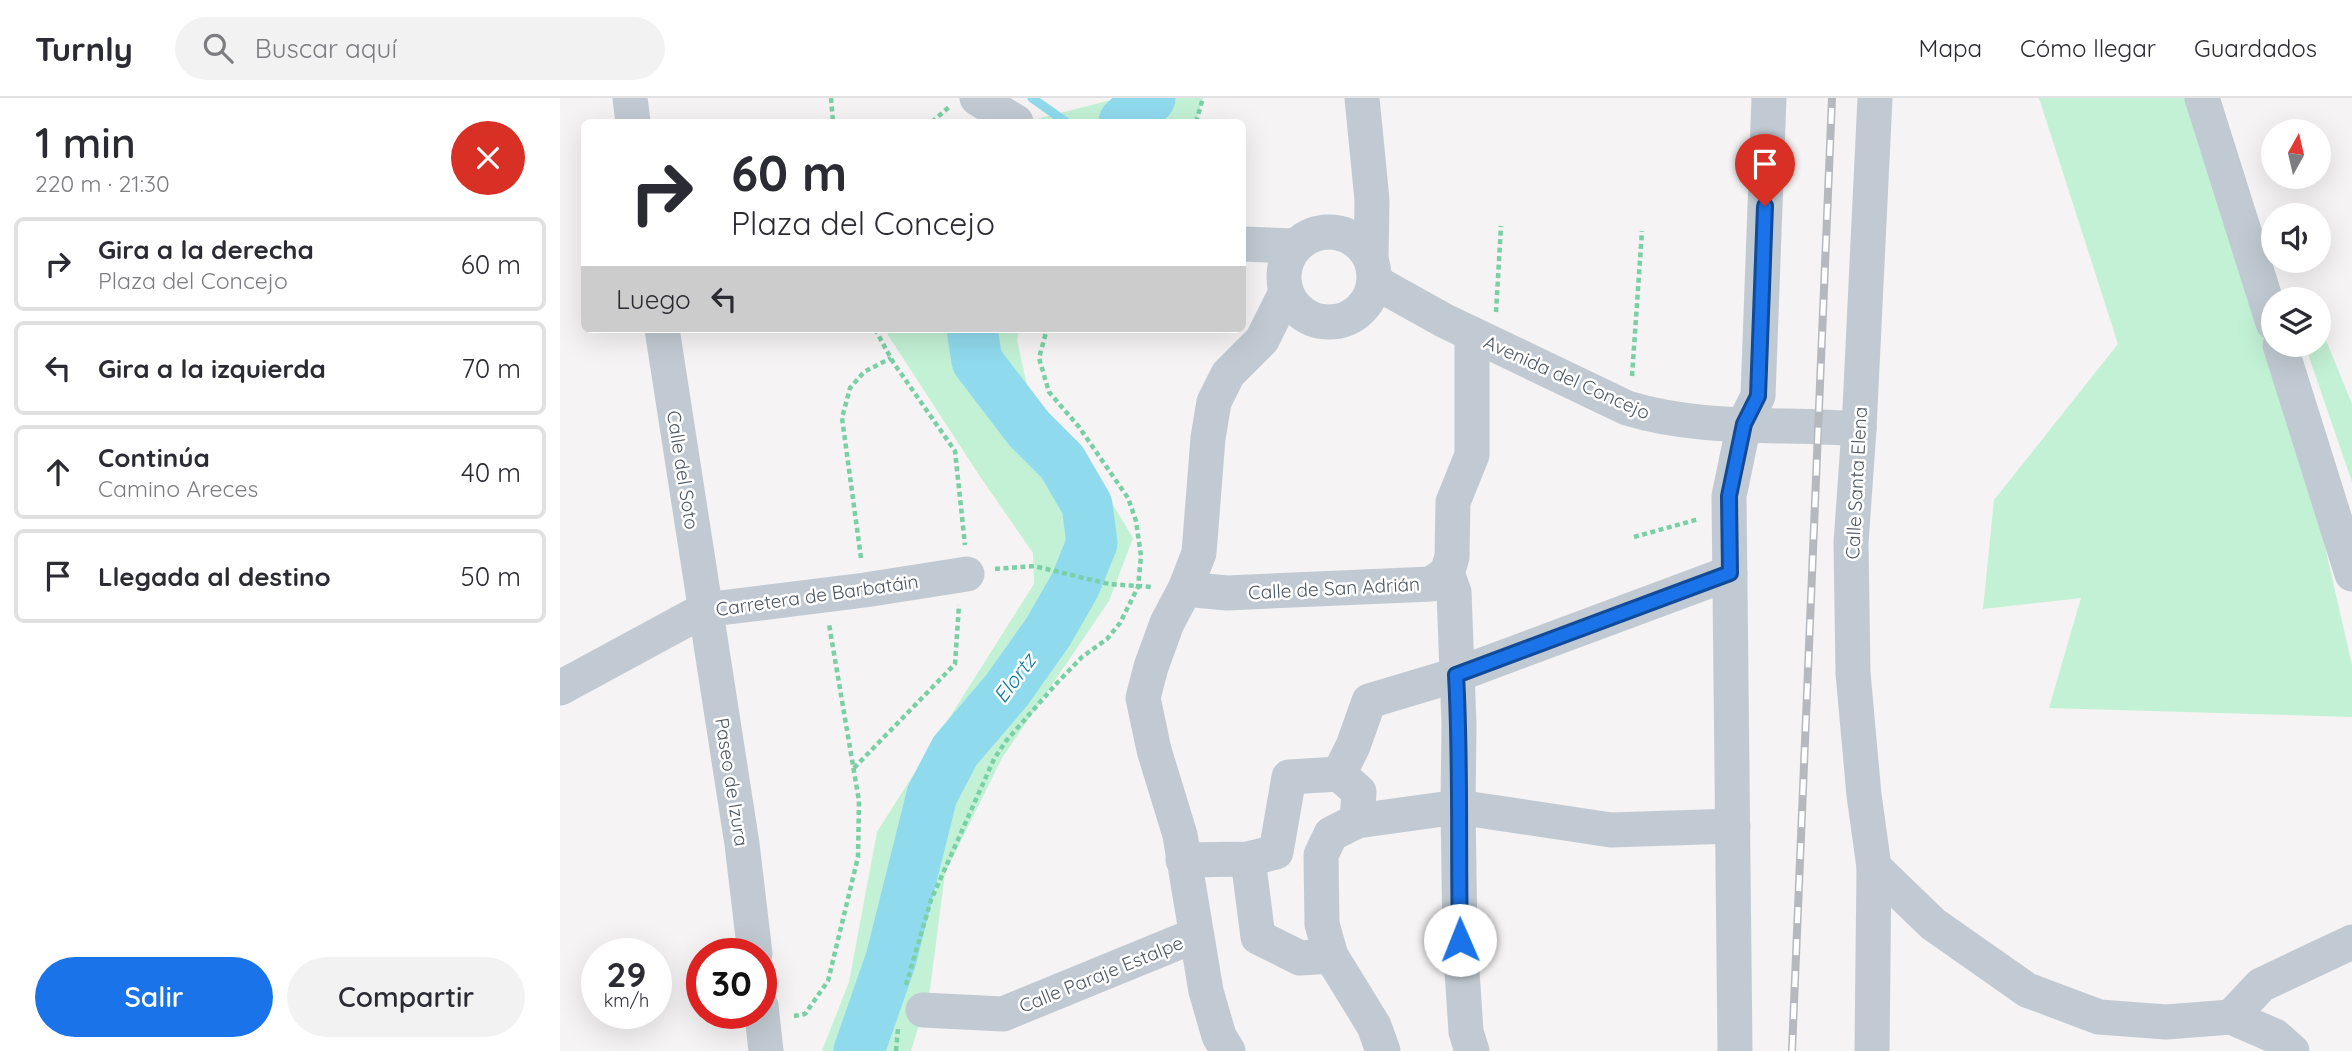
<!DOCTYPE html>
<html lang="es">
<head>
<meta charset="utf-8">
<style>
	:root { --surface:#fff; --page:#f2f2f3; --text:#2b2b33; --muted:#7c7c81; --line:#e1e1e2; --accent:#1a73e8 }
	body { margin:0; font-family:Quicksand,sans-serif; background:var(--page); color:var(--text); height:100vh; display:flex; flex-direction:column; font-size:26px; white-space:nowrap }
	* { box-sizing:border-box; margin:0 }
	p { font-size:23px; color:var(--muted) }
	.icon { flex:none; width:38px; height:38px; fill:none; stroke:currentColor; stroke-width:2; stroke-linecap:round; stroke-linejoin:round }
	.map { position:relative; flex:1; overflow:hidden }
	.panel { display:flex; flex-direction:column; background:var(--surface); width:560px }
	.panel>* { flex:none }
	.banner { position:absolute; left:21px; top:21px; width:665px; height:214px; border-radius:10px; box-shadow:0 7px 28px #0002; background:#fff; color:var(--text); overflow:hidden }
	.needle { width:46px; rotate:8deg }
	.buttons { position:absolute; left:1701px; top:21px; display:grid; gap:14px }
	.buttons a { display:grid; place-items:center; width:70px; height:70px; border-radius:50%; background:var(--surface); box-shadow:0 7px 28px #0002; font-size:35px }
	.speed { position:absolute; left:21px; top:840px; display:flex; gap:14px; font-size:35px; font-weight:700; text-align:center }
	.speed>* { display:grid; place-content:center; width:91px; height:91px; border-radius:50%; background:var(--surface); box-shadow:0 7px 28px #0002; line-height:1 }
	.speed small { font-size:18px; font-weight:400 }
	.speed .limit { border:10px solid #d22; background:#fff; color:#111 }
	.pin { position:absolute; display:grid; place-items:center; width:60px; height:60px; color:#fff; margin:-72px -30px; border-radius:50% 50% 50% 0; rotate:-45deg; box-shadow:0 0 7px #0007 }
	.pin .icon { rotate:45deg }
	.me { position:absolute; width:77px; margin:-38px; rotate:359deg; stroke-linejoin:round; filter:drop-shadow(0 0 5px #0008) }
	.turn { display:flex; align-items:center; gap:24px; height:147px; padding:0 35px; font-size:32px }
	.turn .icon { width:91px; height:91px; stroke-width:2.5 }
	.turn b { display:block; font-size:49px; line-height:60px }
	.then { display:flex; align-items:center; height:66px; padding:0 35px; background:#0003; gap:14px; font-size:26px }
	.round { display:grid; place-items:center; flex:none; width:74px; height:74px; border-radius:37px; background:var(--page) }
	.overview { display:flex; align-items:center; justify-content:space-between; height:119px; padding:0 35px }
	h1 { font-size:42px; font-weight:600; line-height:52px }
	.button { display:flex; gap:14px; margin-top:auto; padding:14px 35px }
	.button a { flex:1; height:80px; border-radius:42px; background:var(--accent); color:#fff; font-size:28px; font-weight:600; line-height:80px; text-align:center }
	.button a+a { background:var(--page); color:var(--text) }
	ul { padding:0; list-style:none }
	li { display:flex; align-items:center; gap:21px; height:94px; margin:0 14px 10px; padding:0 21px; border:4px solid var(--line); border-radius:10px }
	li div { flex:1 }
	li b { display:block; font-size:26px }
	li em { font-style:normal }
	header { display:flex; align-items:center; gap:42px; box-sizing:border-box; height:98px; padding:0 35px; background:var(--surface); border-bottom:2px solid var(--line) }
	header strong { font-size:33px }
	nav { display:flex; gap:38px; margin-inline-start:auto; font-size:24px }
	.search { width:490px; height:63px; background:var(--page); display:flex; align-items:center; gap:18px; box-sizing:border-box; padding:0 24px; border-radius:38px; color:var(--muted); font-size:26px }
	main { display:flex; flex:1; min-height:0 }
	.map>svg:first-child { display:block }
</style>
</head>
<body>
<header>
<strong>Turnly</strong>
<div class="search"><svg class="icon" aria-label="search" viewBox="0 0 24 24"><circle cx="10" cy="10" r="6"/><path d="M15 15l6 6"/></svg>Buscar aquí</div>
<nav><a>Mapa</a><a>Cómo llegar</a><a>Guardados</a></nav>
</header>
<main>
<section class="panel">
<div class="overview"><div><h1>1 min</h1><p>220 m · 21:30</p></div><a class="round" style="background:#d93025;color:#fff"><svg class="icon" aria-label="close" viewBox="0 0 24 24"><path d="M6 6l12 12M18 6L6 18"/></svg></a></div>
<ul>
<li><svg class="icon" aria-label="right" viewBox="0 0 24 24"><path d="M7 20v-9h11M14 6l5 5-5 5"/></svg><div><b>Gira a la derecha</b><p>Plaza del Concejo</p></div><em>60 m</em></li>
<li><svg class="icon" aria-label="left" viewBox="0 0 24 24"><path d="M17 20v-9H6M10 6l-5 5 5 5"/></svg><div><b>Gira a la izquierda</b></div><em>70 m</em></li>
<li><svg class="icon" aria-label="ahead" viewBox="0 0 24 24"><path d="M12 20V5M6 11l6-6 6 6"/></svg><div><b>Continúa</b><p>Camino Areces</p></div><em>40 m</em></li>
<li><svg class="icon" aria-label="arrive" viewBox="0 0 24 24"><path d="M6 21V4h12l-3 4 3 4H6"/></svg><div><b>Llegada al destino</b></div><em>50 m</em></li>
</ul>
<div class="button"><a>Salir</a><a>Compartir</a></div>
</section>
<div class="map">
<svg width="1792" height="953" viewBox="0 0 1792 953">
	<rect width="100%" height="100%" fill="#f5f3f3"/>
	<!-- green -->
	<g fill="#c3f1d5">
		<path d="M 559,0 L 643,0 L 636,24 L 465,24 Z"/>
		<path d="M 1479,0 L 1627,0 L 1742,348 L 1792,567 L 1792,619 L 1489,610 L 1521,500 L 1423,511 L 1434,402 L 1558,246 Z"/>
		<path d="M 1759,225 L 1792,306 L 1792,384 L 1745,247 L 1759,247 Z"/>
		<path d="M 328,231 L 459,231 L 457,242 L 468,292 L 522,355 L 573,440 L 549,503 L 442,660 L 385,775 L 370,891 L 351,953 L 262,953 L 289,884 L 317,734 L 474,486 L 473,455 L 419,377 L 328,237 Z"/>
	</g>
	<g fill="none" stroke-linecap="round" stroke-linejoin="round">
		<!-- stream -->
		<path stroke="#90daee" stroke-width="9" d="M 472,0 L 506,24"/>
		<!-- river -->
		<g stroke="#90daee" stroke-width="51">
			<path d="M 564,24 L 590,0"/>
			<path d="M 299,953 L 331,861 L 372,697 L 395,653 L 447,592 L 488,534 L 515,487 L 532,445 L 527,407 L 502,364 L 469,331 L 417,263 L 412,231"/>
		</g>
		<!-- path -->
		<g stroke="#7ad0a6" stroke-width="4.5" stroke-dasharray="5 3.5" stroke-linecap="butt">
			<path d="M 271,0 L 273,24"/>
			<path d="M 372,24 L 389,9"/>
			<path d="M 636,24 L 643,0"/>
			<path d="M 936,214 L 941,128"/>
			<path d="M 315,231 L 333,264 L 395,353 L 405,447"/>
			<path d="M 1072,278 L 1082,133"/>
			<path d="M 1074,439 L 1139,421"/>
			<path d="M 301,460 L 282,320 L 290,290 L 304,274 L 331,260"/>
			<path d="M 435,471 L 474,468 L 549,486 L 592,489"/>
			<path d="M 294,670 L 395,566 L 399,507"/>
			<path d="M 346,887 L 371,802 L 434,661 L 446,643 L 497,585 L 522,559 L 547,541 L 560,525 L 578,489 L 581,458 L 576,423 L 568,400 L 519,329 L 489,294 L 479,260 L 487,231"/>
			<path d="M 234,918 L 245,916 L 268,883 L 298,759 L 299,703 L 269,526"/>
			<path d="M 336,953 L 338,930"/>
		</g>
		<!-- minor -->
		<g stroke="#c1cad2" stroke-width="35">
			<path d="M 70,0 L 73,24"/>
			<path d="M 417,0 L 456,24"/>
			<path d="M 802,0 L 812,102 L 811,160"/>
			<path d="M 1315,0 L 1299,331 L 1291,445 L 1293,575 L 1304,697 L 1314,769 L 1373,826 L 1467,892 L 1539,919 L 1606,924 L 1671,919"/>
			<path d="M 1642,0 L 1713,225"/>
			<circle cx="769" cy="179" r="45"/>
			<path d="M 682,146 L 735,148"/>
			<path d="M 815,184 L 885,223 L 1067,310 C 1142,333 1222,325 1299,331"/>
			<path d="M 102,231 L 182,746 L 195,856"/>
			<path d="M 1720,247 L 1792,476"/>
			<path d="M 887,475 L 894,494 L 899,626 L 898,709 L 900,842 L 906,934 L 912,953"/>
			<path d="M 625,491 L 667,495 L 871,486 L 887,475 L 892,459 L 893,404 L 912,357 L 912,236"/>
			<path d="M 0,590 L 144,512 L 305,492 L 407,476"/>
			<path d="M 779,676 L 793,648 L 809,603 L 896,577 L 1170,475"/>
			<path d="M 688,761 L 698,839 L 740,860 L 771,858"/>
			<path d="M 623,762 L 688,761 L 716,754 L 729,679 L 779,676 L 799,694 L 797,723"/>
			<path d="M 201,908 L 206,953"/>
			<path d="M 363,912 L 443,916 L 636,837"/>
			<path d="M 668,953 L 659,938 L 646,893 L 620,737 L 594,652 L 583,600 L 591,569 L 607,525 L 625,491 L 639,455 L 648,340 L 654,304 L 668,276 L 702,242 L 726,194"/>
			<path d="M 823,953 L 814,928 L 771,858 L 762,826 L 761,757 L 771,736 L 797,723 L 898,709 L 1051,732 L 1173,728"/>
			<path d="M 1175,953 L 1169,398 L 1184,326 L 1198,298 L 1209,0"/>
			<path d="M 1312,953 L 1314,769"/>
			<path d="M 1732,953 L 1715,938 L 1671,919 L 1701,887 L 1792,844"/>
		</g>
		<!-- rail casing -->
		<g stroke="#b5b8bd" stroke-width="8">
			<path id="rail" d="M 1232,953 L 1272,0"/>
		</g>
		<!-- rail -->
		<use href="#rail" stroke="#fff" stroke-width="5" stroke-dasharray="16" stroke-linecap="butt"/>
	</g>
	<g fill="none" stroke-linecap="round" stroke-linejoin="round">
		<!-- route casing -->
		<g stroke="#114b97" stroke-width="18">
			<path id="route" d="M 900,842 C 898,754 901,665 896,577 L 1170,475 L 1169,398 L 1184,326 L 1198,298 L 1205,108"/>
		</g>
		<!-- route -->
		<use href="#route" stroke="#1a73e8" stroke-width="12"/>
	</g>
	<g text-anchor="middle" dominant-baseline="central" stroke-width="5" stroke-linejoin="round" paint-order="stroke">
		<!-- street labels -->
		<g font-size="19" fill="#4a5661" stroke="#fff">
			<text transform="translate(1007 279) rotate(24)">Avenida del Concejo</text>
			<text transform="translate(123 372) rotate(81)">Calle del Soto</text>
			<text transform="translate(1296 385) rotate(-87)">Calle Santa Elena</text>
			<text transform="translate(774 490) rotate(-3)">Calle de San Adrián</text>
			<text transform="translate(257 497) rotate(-8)">Carretera de Barbatáin</text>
			<text transform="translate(172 684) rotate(81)">Paseo de Izura</text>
			<text transform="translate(541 876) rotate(-22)">Calle Paraje Estalpe</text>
		</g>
		<!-- water labels -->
		<g font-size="21" font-style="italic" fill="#0c7c9b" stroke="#fff">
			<text transform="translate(454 580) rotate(-53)">Elortz</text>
		</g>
	</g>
</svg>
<div class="buttons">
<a><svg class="needle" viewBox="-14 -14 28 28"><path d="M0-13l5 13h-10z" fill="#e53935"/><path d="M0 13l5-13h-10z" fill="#7c7c81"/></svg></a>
<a><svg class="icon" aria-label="sound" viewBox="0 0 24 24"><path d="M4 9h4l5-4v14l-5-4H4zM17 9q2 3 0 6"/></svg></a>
<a><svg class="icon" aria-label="layers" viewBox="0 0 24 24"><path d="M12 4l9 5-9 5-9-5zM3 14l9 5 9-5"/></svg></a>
</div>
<div class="speed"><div>29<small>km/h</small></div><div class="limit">30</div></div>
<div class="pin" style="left:1205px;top:108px;background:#d93025"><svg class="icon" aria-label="arrive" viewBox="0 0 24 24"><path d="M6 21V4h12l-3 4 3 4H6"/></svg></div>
<svg class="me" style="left:900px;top:842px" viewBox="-20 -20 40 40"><circle r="19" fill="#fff"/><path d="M0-13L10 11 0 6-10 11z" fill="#1a73e8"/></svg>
<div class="banner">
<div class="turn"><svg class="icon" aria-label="right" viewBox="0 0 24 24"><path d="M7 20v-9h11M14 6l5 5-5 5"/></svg><div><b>60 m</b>Plaza del Concejo</div></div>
<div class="then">Luego<svg class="icon" aria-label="left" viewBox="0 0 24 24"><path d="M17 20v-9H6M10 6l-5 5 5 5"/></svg></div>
</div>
</div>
</main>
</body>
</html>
